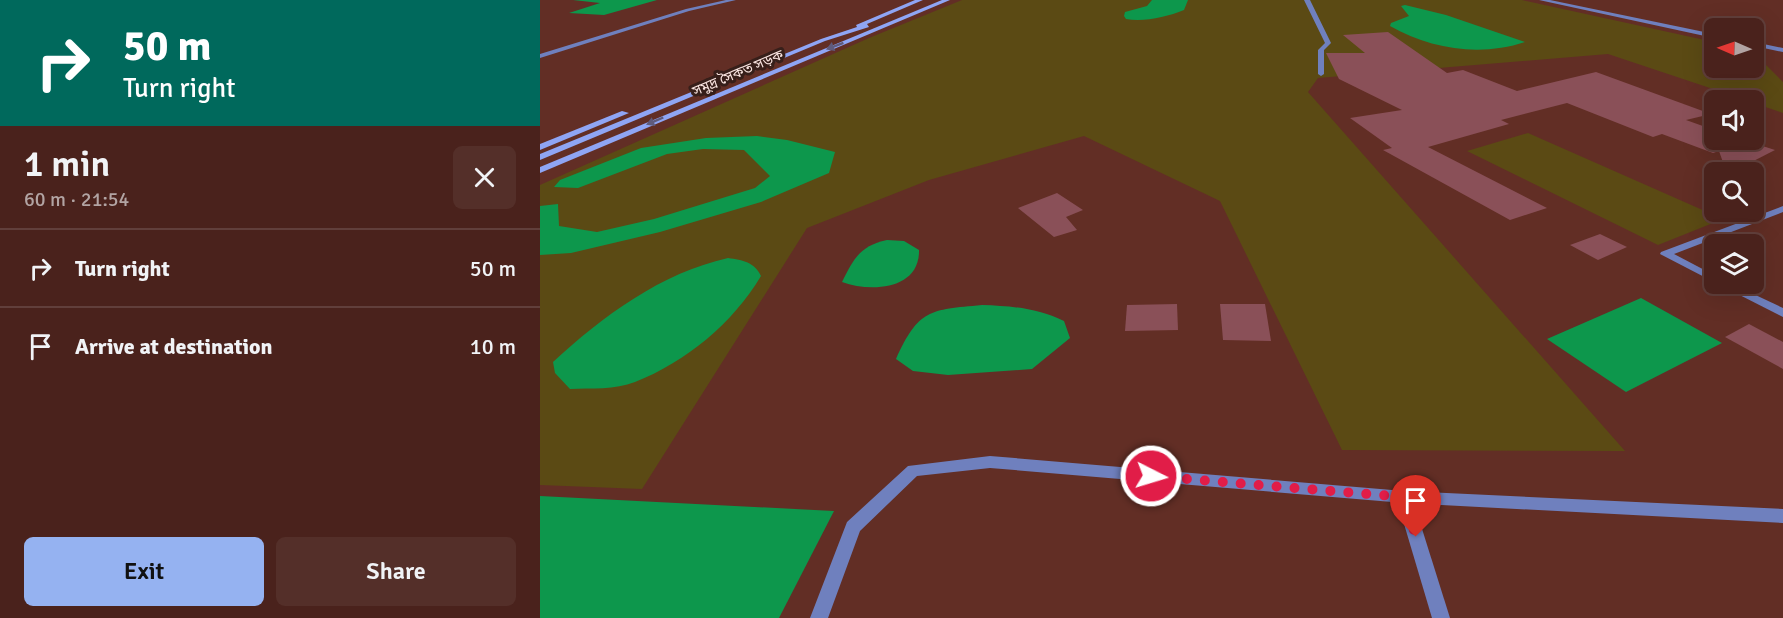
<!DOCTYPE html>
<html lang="en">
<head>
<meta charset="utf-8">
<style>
	:root { --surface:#4a221c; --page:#542f29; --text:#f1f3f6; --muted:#b2a4a3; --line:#613f3b; --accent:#95b2f1 }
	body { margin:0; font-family:Signika,"Noto Sans Bengali",sans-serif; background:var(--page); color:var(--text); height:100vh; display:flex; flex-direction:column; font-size:22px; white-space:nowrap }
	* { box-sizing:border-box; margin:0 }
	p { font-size:20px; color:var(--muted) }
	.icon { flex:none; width:33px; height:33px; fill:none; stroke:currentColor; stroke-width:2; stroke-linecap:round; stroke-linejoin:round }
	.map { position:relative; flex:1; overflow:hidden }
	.side { display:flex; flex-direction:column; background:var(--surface); width:540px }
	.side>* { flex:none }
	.guide { background:#00695c; color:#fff; overflow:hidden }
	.needle { width:39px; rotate:272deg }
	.fabs { position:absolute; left:1164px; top:18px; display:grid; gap:12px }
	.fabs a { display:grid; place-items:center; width:60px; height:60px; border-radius:9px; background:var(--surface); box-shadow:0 6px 24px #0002,0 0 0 2px var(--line); font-size:30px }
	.pin { position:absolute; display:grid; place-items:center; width:51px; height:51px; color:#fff; margin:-62px -26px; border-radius:50% 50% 50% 0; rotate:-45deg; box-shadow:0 0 6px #0007 }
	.pin .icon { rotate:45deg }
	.me { position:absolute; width:66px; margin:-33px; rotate:95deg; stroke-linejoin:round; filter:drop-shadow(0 0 4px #0008) }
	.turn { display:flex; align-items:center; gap:21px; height:126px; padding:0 24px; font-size:27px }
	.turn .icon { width:78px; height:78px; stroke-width:2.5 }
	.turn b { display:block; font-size:42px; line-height:51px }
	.round { display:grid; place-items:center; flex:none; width:63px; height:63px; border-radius:9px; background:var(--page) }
	.headline { display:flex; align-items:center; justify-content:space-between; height:102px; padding:0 24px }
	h1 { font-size:36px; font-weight:600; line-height:45px }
	.primary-button { display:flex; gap:12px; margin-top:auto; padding:12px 24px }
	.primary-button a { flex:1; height:69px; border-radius:9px; background:var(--accent); color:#111; font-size:24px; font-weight:600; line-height:69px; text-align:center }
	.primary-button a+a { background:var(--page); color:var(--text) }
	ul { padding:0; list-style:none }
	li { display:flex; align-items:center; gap:18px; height:78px; padding:0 24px; border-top:2px solid var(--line) }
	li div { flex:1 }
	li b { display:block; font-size:22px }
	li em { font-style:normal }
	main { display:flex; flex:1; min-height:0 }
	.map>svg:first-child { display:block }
</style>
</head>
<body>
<main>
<section class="side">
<div class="guide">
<div class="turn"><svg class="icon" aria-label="right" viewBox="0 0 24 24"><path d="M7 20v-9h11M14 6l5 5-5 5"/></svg><div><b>50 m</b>Turn right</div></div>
</div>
<div class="headline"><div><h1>1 min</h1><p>60 m · 21:54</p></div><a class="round"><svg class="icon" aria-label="close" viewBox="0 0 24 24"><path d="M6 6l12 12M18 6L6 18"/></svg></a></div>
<ul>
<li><svg class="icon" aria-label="right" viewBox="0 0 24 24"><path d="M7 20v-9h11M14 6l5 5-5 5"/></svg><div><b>Turn right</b></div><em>50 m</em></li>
<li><svg class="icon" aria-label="arrive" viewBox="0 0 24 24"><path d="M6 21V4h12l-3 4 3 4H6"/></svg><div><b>Arrive at destination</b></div><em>10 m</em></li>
</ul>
<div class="primary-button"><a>Exit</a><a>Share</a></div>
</section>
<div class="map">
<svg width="1243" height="618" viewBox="0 0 1243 618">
	<rect width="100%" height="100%" fill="#622e25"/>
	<!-- green -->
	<g fill="#5b4a14">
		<path d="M 982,0 L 1174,42 L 1174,68 L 1214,68 L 1214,53 L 1243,82 L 1243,113 L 1214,103 L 1214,100 L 1206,100 L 1068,54 L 778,78 L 768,92 L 1085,451 L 802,450 L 680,201 L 544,136 L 389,180 L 267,228 L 102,489 L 0,485 L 0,185 L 329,38 L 422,0 Z"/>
		<path d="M 988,133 L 1183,219 L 1118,245 L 927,151 Z"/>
	</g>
	<!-- water -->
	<g fill="#0d974c">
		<path d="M 33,0 L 117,0 L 64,15 L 29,13 L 60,3 Z"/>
		<path d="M 612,0 L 648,0 L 644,10 C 627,17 604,22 586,19 L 584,16 L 585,12 L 607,6 Z"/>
		<path d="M 865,5 L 906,15 L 985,42 C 940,57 890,49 850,26 L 851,23 L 869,16 L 861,6 Z"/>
		<path d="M 217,136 L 247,140 L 295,152 L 289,173 L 221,202 L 120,232 L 31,253 L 0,255 L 0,206 L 18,204 L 19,226 L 57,232 L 114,219 L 215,188 L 230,176 L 204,150 L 163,149 L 127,154 L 38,188 L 14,187 L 20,180 L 101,148 L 166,138 Z"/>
		<path d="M 347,240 L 364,241 L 379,250 C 380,289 332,293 302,282 C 314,258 320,246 347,240 Z"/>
		<path d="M 188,258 C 203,260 214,262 221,276 C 193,323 146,362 95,382 C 75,390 51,388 30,389 L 15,373 L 13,362 C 63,316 121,273 188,258 Z"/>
		<path d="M 1101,298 L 1182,343 L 1086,392 L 1007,339 Z"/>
		<path d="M 442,305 C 471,306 497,308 524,321 L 530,338 L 492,369 L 408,375 L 373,371 L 356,359 C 379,309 389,310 442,305 Z"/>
		<path d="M 0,496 L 294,511 L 239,618 L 0,618 Z"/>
	</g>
	<!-- building -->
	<g fill="#8a5058">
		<path d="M 848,32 L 907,73 L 923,70 L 977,91 L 1056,72 L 1171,114 L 1146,120 L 1174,130 L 1174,140 L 1204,140 L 1235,150 L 1194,171 L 1185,168 L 1179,151 L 1173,153 L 1122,134 L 1113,137 L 1027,103 L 961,120 L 969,124 L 888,147 L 1007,208 L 970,220 L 843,150 L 852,148 L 810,118 L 862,110 L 799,79 L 786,53 L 825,53 L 803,35 Z"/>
		<path d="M 517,193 L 543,210 L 526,217 L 537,230 L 514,237 L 478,208 Z"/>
		<path d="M 1060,234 L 1087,247 L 1058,260 L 1030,245 Z"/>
		<path d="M 637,304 L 638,330 L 585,331 L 587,305 Z"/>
		<path d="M 680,304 L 725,304 L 731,341 L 683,340 Z"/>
		<path d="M 1209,324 L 1243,342 L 1243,369 L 1185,337 Z"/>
	</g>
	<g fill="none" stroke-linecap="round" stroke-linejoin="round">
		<!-- service -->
		<g fill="#6f80be" fill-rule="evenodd">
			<path d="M 186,0 L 196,0 L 149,11 L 0,58 L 0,54 L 146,9 Z"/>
			<path d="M 999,0 L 1010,0 L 1174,34 L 1174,38 Z"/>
			<path d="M 1214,42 L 1243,48 L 1243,52 L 1214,46 Z"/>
			<path d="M 1243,206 L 1243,212 L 1134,254 L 1174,275 L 1174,282 L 1120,254 L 1121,252 Z"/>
			<path d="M 1178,284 L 1192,284 L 1243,308 L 1243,317 Z"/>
			<path d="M 450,456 L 864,491 L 1243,509 L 1243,523 L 864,503 L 450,468 L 377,476 L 320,531 L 288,618 L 270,618 L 307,522 L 368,466 Z"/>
		</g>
		<!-- minor -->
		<g fill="#6f80be" fill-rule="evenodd">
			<path d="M 764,0 L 770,0 L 791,43 L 784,50 L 784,74 L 781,76 L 778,74 L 778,50 L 785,43 Z"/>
			<path d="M 864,491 L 870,492 L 872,497 L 910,618 L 892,618 L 856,497 L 858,492 Z"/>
		</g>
		<!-- secondary -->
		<g fill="#8fa5f4" fill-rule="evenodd">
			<path d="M 375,0 L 383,0 L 327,24 L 329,27 L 285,41 L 0,160 L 0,154 L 281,39 L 317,27 L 316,25 Z"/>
			<path d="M 402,0 L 410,0 L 0,173 L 0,167 Z"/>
			<path d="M 82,111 L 89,113 L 0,150 L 0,144 Z"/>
		</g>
	</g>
	<!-- one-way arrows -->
	<defs><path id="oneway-solid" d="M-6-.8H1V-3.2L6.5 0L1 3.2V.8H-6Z" transform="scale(1.5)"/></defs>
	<g fill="#5f5b7c">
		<use href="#oneway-solid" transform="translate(295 46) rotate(159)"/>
		<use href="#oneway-solid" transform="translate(115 121) rotate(157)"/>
	</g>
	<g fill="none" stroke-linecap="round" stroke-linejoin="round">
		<!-- route -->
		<path stroke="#e11d48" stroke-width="10" stroke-dasharray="0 18" d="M 611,476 L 864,497 L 876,537"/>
	</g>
	<g text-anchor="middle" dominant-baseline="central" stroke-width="6" stroke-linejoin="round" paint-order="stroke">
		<!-- far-street labels -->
		<g font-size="14" fill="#fbe6e2" stroke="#371f1a">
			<text transform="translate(198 73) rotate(-23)">সমুদ্র সৈকত সড়ক</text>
		</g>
	</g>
</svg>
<div class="fabs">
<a><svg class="needle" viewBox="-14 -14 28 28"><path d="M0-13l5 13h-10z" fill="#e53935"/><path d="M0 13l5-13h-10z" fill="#b2a4a3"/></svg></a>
<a><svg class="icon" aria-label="sound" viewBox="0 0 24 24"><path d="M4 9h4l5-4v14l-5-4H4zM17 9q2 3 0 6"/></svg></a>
<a><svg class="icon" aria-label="search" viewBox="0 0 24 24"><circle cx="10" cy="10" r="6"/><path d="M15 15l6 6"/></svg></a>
<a><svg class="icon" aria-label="layers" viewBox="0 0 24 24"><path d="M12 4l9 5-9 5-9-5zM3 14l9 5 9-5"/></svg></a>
</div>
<div class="pin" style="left:876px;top:537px;background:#d93025"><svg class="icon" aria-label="arrive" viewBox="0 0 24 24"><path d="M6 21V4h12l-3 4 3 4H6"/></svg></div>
<svg class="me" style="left:611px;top:476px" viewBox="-20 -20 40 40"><circle r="17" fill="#e11d48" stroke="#fff" stroke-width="3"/><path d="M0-11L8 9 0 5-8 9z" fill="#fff"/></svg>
</div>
</main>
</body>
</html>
